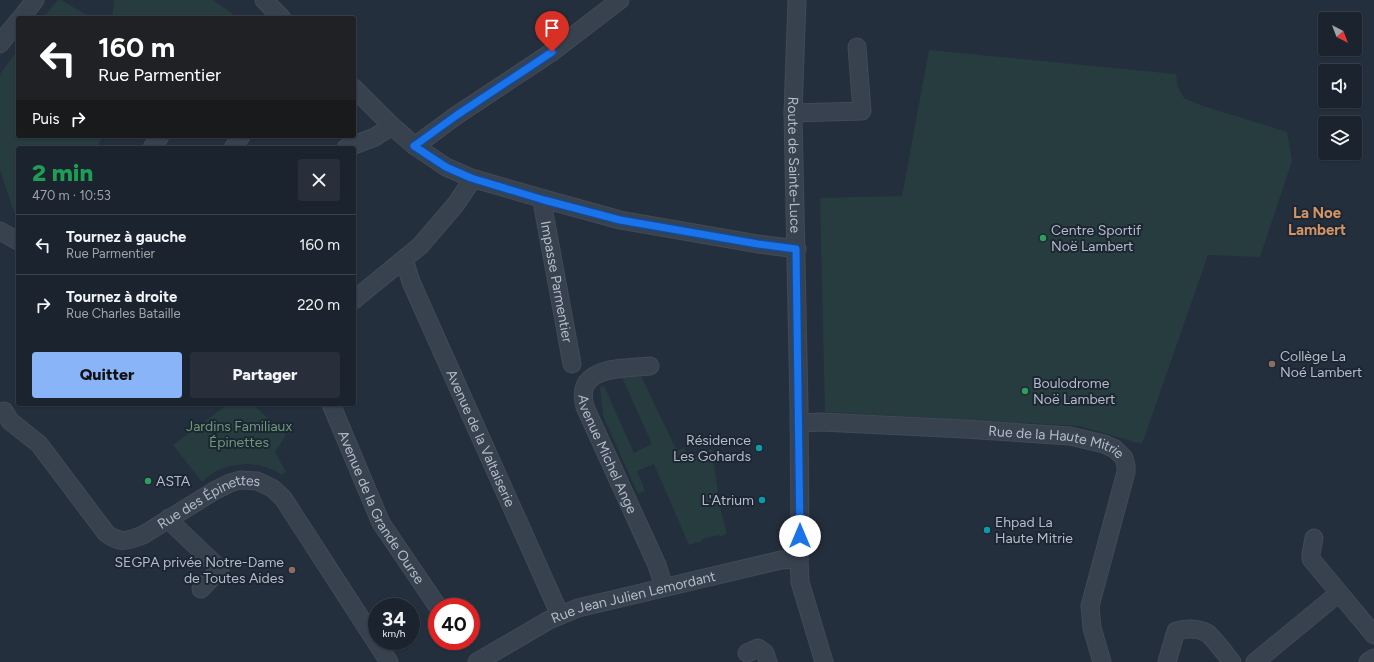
<!DOCTYPE html>
<html lang="fr">
<head>
<meta charset="utf-8">
<style>
	:root { --surface:#1b232e; --page:#282f3a; --text:#f1f3f6; --muted:#a0a4aa; --line:#39404a; --accent:#8ab4f8 }
	body { margin:0; font-family:Figtree,sans-serif; background:var(--page); color:var(--text); height:100vh; display:flex; flex-direction:column; font-size:15px; white-space:nowrap }
	* { box-sizing:border-box; margin:0 }
	p { font-size:13px; color:var(--muted) }
	.icon { flex:none; width:22px; height:22px; fill:none; stroke:currentColor; stroke-width:2; stroke-linecap:round; stroke-linejoin:round }
	.map { position:relative; flex:1; overflow:hidden }
	.side { position:absolute; left:16px; top:146px; width:340px; height:260px; display:flex; flex-direction:column; background:var(--surface); border-radius:4px; box-shadow:0 1px 3px #0004,0 0 0 1px var(--line) }
	.side>* { flex:none }
	.guide { position:absolute; left:16px; top:16px; width:340px; height:122px; border-radius:4px; box-shadow:0 1px 3px #0004,0 0 0 1px var(--line); background:#202124; color:#fff; overflow:hidden }
	.needle { width:26px; rotate:138deg }
	.fabs { position:absolute; left:1318px; top:12px; display:grid; gap:8px }
	.fabs a { display:grid; place-items:center; width:44px; height:44px; border-radius:4px; background:var(--surface); box-shadow:0 1px 3px #0004,0 0 0 1px var(--line); font-size:20px }
	.speed { position:absolute; left:368px; top:598px; display:flex; gap:8px; font-size:20px; font-weight:700; text-align:center }
	.speed>* { display:grid; place-content:center; width:52px; height:52px; border-radius:50%; background:var(--surface); box-shadow:0 1px 3px #0004,0 0 0 1px var(--line); line-height:1 }
	.speed small { font-size:10px; font-weight:400 }
	.speed .limit { border:6px solid #d22; background:#fff; color:#111 }
	.pin { position:absolute; display:grid; place-items:center; width:34px; height:34px; color:#fff; margin:-41px -17px; border-radius:50% 50% 50% 0; rotate:-45deg; box-shadow:0 0 4px #0007 }
	.pin .icon { rotate:45deg }
	.me { position:absolute; width:44px; margin:-22px; rotate:0deg; stroke-linejoin:round; filter:drop-shadow(0 0 3px #0008) }
	.turn { display:flex; align-items:center; gap:14px; height:84px; padding:0 16px; font-size:18px }
	.turn .icon { width:52px; height:52px; stroke-width:2.5 }
	.turn b { display:block; font-size:28px; line-height:34px }
	.then { display:flex; align-items:center; height:38px; padding:0 16px; background:#0003; gap:8px; font-size:15px }
	.round { display:grid; place-items:center; flex:none; width:42px; height:42px; border-radius:4px; background:var(--page) }
	.overview { display:flex; align-items:center; justify-content:space-between; height:68px; padding:0 16px }
	h1 { font-size:24px; font-weight:800; line-height:30px; color:#1e9e55 }
	.cta { display:flex; gap:8px; margin-top:auto; padding:8px 16px }
	.cta a { flex:1; height:46px; border-radius:4px; background:var(--accent); color:#111; font-size:16px; font-weight:800; line-height:46px; text-align:center }
	.cta a+a { background:var(--page); color:var(--text) }
	ul { padding:0; list-style:none }
	li { display:flex; align-items:center; gap:12px; height:60px; padding:0 16px; border-top:1px solid var(--line) }
	li div { flex:1 }
	li b { display:block; font-size:15px }
	li em { font-style:normal }
	.map>svg:first-child { display:block }
</style>
</head>
<body>
<div class="map">
<svg width="1374" height="662" viewBox="0 0 1374 662">
	<rect width="100%" height="100%" fill="#242f3e"/>
	<!-- green -->
	<g fill="#263c3f">
		<path d="M 58,0 L 61,0 L 92,18 L 43,18 Z"/>
		<path d="M 114,0 L 213,0 L 234,15 L 232,18 L 112,18 Z"/>
		<path d="M 18,50 L 18,136 L 103,136 L 96,148 L 18,148 L 18,214 L 14,212 L 0,170 L 0,74 Z"/>
		<path d="M 929,50 L 1176,74 L 1178,87 L 1184,98 L 1203,106 L 1287,132 L 1292,161 L 1260,257 L 1208,255 L 1142,444 L 1079,426 L 825,412 L 820,198 L 902,196 Z"/>
		<path d="M 640,374 L 677,451 L 684,448 L 688,456 L 712,449 L 720,507 L 727,534 L 720,537 L 719,535 L 702,539 L 702,541 L 689,545 L 654,464 L 637,471 L 645,491 L 638,494 L 603,416 L 600,387 L 604,386 L 634,453 L 652,444 L 621,375 Z"/>
		<path d="M 228,404 L 252,404 L 286,435 L 275,452 L 286,472 L 282,475 C 257,458 223,461 202,482 L 173,445 Z"/>
	</g>
	<g fill="none" stroke-linecap="round" stroke-linejoin="round">
		<!-- minor casing -->
		<g stroke="#414a57" stroke-width="19">
			<g id="minor">
				<path d="M 264,0 L 282,18"/>
				<path id="s1" d="M 797,0 L 793,113 L 799,407 L 800,536 L 799,559 L 800,582 L 824,662"/>
				<path d="M 21,18 L 35,0"/>
				<path d="M 0,44 L 18,21"/>
				<path d="M 354,88 L 392,126 L 415,146 L 446,167 L 471,178 L 544,199 L 620,220 L 758,244 L 797,249"/>
				<path d="M 793,113 L 862,111 L 857,47"/>
				<path d="M 415,146 L 457,115 L 552,52 L 620,0"/>
				<path d="M 152,148 L 160,136"/>
				<path d="M 233,148 L 241,136"/>
				<path d="M 346,148 L 375,137 L 392,126"/>
				<path id="s2" d="M 544,199 L 543,207 L 572,364"/>
				<path d="M 0,231 L 18,241"/>
				<path id="s3" d="M 404,259 L 411,282 L 560,615"/>
				<path d="M 354,300 L 420,246 L 456,204 L 470,183 L 471,178"/>
				<path id="s4" d="M 650,366 C 622,369 574,365 585,407 L 657,565 L 664,587"/>
				<path id="s5" d="M 331,404 L 381,523 L 438,607"/>
				<path id="s6" d="M 4,411 L 10,421 L 39,444 L 106,533 C 119,544 128,541 143,535 L 214,491 L 230,483 L 240,480 L 257,481 L 272,488 L 283,498 L 389,662"/>
				<path id="s7" d="M 799,423 L 822,422 L 964,429 L 1070,436 L 1104,444 L 1115,449 L 1124,458 L 1126,466 L 1126,472 L 1090,606 L 1092,628 L 1102,662"/>
				<path d="M 169,518 L 176,527 L 220,569 L 201,589"/>
				<path d="M 1314,538 L 1311,554 L 1311,559 L 1374,635"/>
				<path d="M 747,653 L 758,648 L 765,653 L 768,662"/>
				<path id="s8" d="M 477,662 L 549,620 L 578,608 L 781,560 L 799,559"/>
				<path d="M 1167,662 L 1176,631 C 1185,628 1198,628 1207,633 C 1212,636 1227,656 1232,662"/>
				<path d="M 1255,662 L 1339,593"/>
				<path d="M 1368,662 L 1374,658"/>
			</g>
		</g>
		<!-- minor -->
		<use href="#minor" stroke="#38414e" stroke-width="17"/>
	</g>
	<g fill="none" stroke-linecap="round" stroke-linejoin="round">
		<!-- route casing -->
		<g stroke="#114b97" stroke-width="10">
			<path id="route" d="M 552,52 L 457,115 L 414,146 L 446,167 L 471,178 L 544,200 L 620,220 L 758,244 L 796,249 L 800,536"/>
		</g>
		<!-- route -->
		<use href="#route" stroke="#1a73e8" stroke-width="7"/>
	</g>
	<!-- markers -->
	<g fill="#2e9e5b" stroke="#1d2633" stroke-width="1.5">
		<circle cx="1043" cy="238" r="4"/>
		<circle cx="1025" cy="391" r="4"/>
		<circle cx="148" cy="481" r="4"/>
	</g>
	<g fill="#8d6e63" stroke="#1d2633" stroke-width="1.5">
		<circle cx="1272" cy="364" r="4"/>
		<circle cx="292" cy="570" r="4"/>
	</g>
	<g fill="#0f9aa8" stroke="#1d2633" stroke-width="1.5">
		<circle cx="759" cy="448" r="4"/>
		<circle cx="762" cy="500" r="4"/>
		<circle cx="987" cy="530" r="4"/>
	</g>
	<g text-anchor="middle" dominant-baseline="central" stroke-width="4" stroke-linejoin="round" paint-order="stroke">
		<!-- street labels -->
		<g font-size="14" fill="#b4bcc9" stroke="#1d2633">
			<text stroke="none"><textPath href="#s1" startOffset="165">Route de Sainte-Luce</textPath></text>
			<text stroke="none"><textPath href="#s2" startOffset="84">Impasse Parmentier</textPath></text>
			<text stroke="none"><textPath href="#s3" startOffset="195">Avenue de la Valtaiserie</textPath></text>
			<text stroke="none"><textPath href="#s7" startOffset="259">Rue de la Haute Mitrie</textPath></text>
			<text stroke="none"><textPath href="#s4" startOffset="144">Avenue Michel Ange</textPath></text>
			<text stroke="none"><textPath href="#s6" startOffset="275">Rue des Épinettes</textPath></text>
			<text stroke="none"><textPath href="#s5" startOffset="115">Avenue de la Grande Ourse</textPath></text>
			<text stroke="none"><textPath href="#s8" startOffset="171">Rue Jean Julien Lemordant</textPath></text>
		</g>
		<!-- poi labels -->
		<g font-size="14" fill="#b4bcc9" stroke="#1d2633" text-anchor="start">
			<text x="1051" y="230">Centre Sportif<tspan x="1051" dy="16">Noë Lambert</tspan></text>
			<text x="1280" y="356">Collège La<tspan x="1280" dy="16">Noé Lambert</tspan></text>
			<text x="1033" y="383">Boulodrome<tspan x="1033" dy="16">Noë Lambert</tspan></text>
			<text x="751" y="440" text-anchor="end">Résidence<tspan x="751" dy="16">Les Gohards</tspan></text>
			<text x="156" y="481">ASTA</text>
			<text x="754" y="500" text-anchor="end">L'Atrium</text>
			<text x="995" y="522">Ehpad La<tspan x="995" dy="16">Haute Mitrie</tspan></text>
			<text x="284" y="562" text-anchor="end">SEGPA privée Notre-Dame<tspan x="284" dy="16">de Toutes Aides</tspan></text>
		</g>
		<!-- park labels -->
		<g font-size="14" fill="#6b9a76" stroke="#1d2633">
			<text x="239" y="426">Jardins Familiaux<tspan x="239" dy="16">Épinettes</tspan></text>
		</g>
		<!-- neighbourhood labels -->
		<g font-size="15" font-weight="bold" fill="#d59563" stroke="#1d2633">
			<text x="1317" y="213">La Noe<tspan x="1317" dy="17">Lambert</tspan></text>
		</g>
	</g>
</svg>
<div class="fabs">
<a><svg class="needle" viewBox="-14 -14 28 28"><path d="M0-13l5 13h-10z" fill="#e53935"/><path d="M0 13l5-13h-10z" fill="#a0a4aa"/></svg></a>
<a><svg class="icon" aria-label="sound" viewBox="0 0 24 24"><path d="M4 9h4l5-4v14l-5-4H4zM17 9q2 3 0 6"/></svg></a>
<a><svg class="icon" aria-label="layers" viewBox="0 0 24 24"><path d="M12 4l9 5-9 5-9-5zM3 14l9 5 9-5"/></svg></a>
</div>
<div class="speed"><div>34<small>km/h</small></div><div class="limit">40</div></div>
<div class="pin" style="left:552px;top:52px;background:#d93025"><svg class="icon" aria-label="arrive" viewBox="0 0 24 24"><path d="M6 21V4h12l-3 4 3 4H6"/></svg></div>
<svg class="me" style="left:800px;top:536px" viewBox="-20 -20 40 40"><circle r="19" fill="#fff"/><path d="M0-13L10 11 0 6-10 11z" fill="#1a73e8"/></svg>
<div class="guide">
<div class="turn"><svg class="icon" aria-label="left" viewBox="0 0 24 24"><path d="M17 20v-9H6M10 6l-5 5 5 5"/></svg><div><b>160 m</b>Rue Parmentier</div></div>
<div class="then">Puis<svg class="icon" aria-label="right" viewBox="0 0 24 24"><path d="M7 20v-9h11M14 6l5 5-5 5"/></svg></div>
</div>
<section class="side">
<div class="overview"><div><h1>2 min</h1><p>470 m · 10:53</p></div><a class="round"><svg class="icon" aria-label="close" viewBox="0 0 24 24"><path d="M6 6l12 12M18 6L6 18"/></svg></a></div>
<ul>
<li><svg class="icon" aria-label="left" viewBox="0 0 24 24"><path d="M17 20v-9H6M10 6l-5 5 5 5"/></svg><div><b>Tournez à gauche</b><p>Rue Parmentier</p></div><em>160 m</em></li>
<li><svg class="icon" aria-label="right" viewBox="0 0 24 24"><path d="M7 20v-9h11M14 6l5 5-5 5"/></svg><div><b>Tournez à droite</b><p>Rue Charles Bataille</p></div><em>220 m</em></li>
</ul>
<div class="cta"><a>Quitter</a><a>Partager</a></div>
</section>
</div>
</body>
</html>
